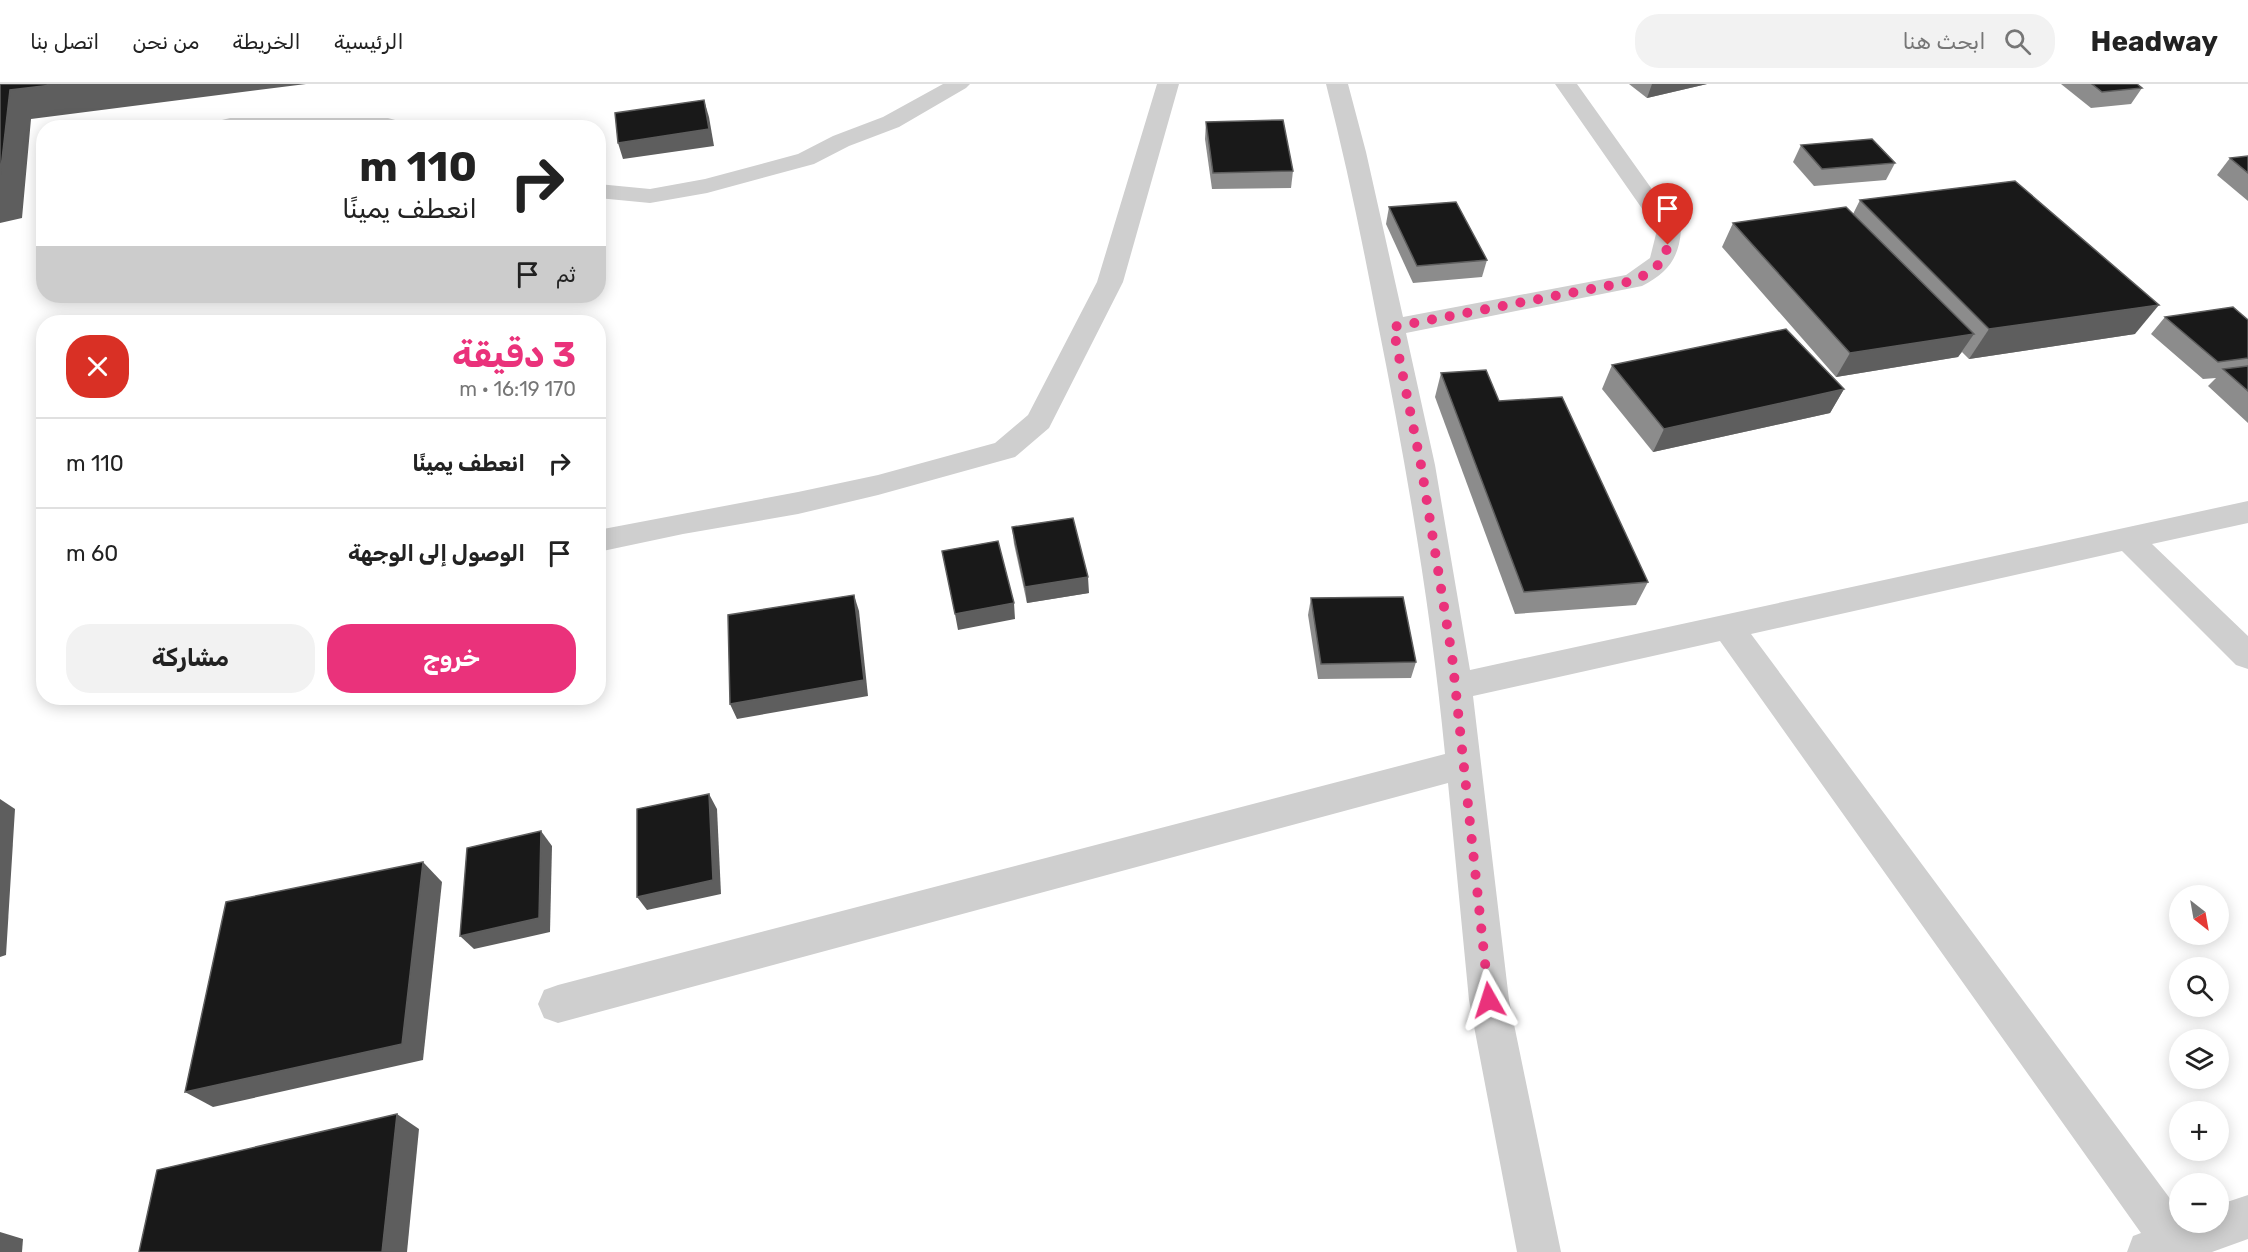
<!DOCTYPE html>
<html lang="ar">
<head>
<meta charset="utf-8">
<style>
	:root { --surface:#fff; --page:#f2f2f2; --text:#222; --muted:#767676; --line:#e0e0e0; --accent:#ea327b }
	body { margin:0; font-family:Rubik,Cairo,sans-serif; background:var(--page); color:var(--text); direction:rtl; height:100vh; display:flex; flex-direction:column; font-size:22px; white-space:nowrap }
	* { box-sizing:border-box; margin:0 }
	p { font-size:20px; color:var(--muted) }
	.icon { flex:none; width:33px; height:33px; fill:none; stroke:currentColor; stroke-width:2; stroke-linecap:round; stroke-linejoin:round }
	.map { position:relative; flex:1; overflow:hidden; direction:ltr }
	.panel { position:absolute; left:36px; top:231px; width:570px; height:390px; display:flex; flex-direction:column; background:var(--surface); border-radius:24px; box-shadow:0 3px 15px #0003; direction:rtl }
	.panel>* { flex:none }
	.top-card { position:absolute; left:36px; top:36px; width:570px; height:183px; border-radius:24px; box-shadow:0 3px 15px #0003; direction:rtl; background:#fff; color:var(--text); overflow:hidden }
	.needle { width:39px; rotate:149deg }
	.fabs { position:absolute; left:2169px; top:801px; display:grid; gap:12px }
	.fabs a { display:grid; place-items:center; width:60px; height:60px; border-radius:50%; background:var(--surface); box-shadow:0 3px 15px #0003; font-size:30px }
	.pin { position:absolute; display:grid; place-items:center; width:51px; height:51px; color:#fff; margin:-62px -26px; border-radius:50% 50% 50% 0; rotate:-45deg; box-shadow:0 0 6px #0007 }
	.pin .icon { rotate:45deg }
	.me { position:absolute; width:66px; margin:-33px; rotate:354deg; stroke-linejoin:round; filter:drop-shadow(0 0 4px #0008) }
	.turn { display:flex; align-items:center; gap:21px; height:126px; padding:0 30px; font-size:27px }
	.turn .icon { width:78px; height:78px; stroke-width:2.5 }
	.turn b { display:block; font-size:42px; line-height:51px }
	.then { display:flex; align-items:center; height:57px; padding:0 30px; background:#0003; gap:12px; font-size:22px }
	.round { display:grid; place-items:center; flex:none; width:63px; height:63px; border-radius:24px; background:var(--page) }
	.overview { display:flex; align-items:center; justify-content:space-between; height:102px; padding:0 30px }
	h1 { font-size:36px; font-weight:700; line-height:45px; color:var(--accent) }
	.primary-button { display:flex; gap:12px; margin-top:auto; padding:12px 30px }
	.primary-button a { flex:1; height:69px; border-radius:24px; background:var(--accent); color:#fff; font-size:24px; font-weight:700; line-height:69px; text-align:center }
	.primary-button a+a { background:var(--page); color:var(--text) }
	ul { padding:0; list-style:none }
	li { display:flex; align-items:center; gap:18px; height:90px; padding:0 30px; border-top:2px solid var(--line) }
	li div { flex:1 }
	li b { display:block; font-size:22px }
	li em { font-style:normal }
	header { display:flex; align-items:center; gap:36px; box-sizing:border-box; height:84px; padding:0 30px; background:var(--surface); border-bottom:2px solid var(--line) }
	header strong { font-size:28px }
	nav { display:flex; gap:33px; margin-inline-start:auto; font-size:21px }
	.search { width:420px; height:54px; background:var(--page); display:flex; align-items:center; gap:15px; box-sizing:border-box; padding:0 21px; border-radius:24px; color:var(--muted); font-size:22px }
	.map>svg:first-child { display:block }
</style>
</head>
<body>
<header>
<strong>Headway</strong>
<div class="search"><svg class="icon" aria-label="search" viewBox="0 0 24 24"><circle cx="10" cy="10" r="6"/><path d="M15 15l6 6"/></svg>ابحث هنا</div>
<nav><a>الرئيسية</a><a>الخريطة</a><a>من نحن</a><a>اتصل بنا</a></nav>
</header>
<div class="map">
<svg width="2248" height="1168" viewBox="0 0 2248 1168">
	<rect width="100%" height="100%" fill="#fff"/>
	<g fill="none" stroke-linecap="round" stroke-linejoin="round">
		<!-- minor -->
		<g fill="#cfcfcf" fill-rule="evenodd">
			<path d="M 943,0 L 970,0 L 966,4 L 899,43 L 849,62 L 814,80 L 707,109 L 650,119 L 598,114 L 598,100 L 650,105 L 705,95 L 798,70 L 833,52 L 883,33 Z"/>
			<path d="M 1157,0 L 1179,0 L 1123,198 L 1049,344 L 1015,373 L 878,411 L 798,430 L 683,450 L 598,468 L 598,446 L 798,408 L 878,391 L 995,359 L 1028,331 L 1097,198 Z"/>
			<path d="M 1326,0 L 1348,0 L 1366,68 L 1403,233 L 1626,191 L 1650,174 L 1657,146 L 1555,0 L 1577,0 L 1681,146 C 1679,175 1667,189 1642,202 L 1406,249 L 1435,381 L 1470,586 L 2248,417 L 2248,439 L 2152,460 L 2248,552 L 2248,585 L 2236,581 L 2122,467 L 1751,550 L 2180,1128 L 2180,1138 L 2218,1138 L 2218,1121 L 2248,1111 L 2248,1155 L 2212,1168 L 2127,1168 L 2133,1152 L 2141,1149 L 1720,557 L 1473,612 L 1509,916 L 1561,1168 L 1517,1168 L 1469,916 L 1448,699 L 558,939 L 544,934 L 538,920 L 544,906 L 558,901 L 1445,670 C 1431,524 1406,380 1377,235 C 1362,156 1346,78 1326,0 Z"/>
			<path d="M 230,34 L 388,34 L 406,39 L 409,44 L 221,44 L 219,41 L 222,36 Z"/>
		</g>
	</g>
	<!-- wall -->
	<g fill="#8c8c8c">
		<path d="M 1629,0 L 1707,0 L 1647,14 Z"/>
		<path d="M 2061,0 L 2137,0 L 2142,4 L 2131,20 L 2091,24 Z"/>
		<path d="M 1206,38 L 1293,87 L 1291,104 L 1212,105 L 1205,55 Z"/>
		<path d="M 1801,61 L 1895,79 L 1886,96 L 1814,102 L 1793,78 Z"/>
		<path d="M 2248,72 L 2248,117 L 2217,91 L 2230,74 Z"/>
		<path d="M 1860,116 L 2135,250 L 1969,275 L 1962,268 L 1958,273 L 1836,293 L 1722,163 L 1733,139 L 1853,130 Z"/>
		<path d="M 1389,123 L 1487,176 L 1482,193 L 1413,199 L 1386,140 Z"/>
		<path d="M 2165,233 L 2248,236 L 2248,339 L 2208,302 L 2216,294 L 2203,295 L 2151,250 Z"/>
		<path d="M 1612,281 L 1844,305 L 1830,329 L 1653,368 L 1602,305 Z"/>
		<path d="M 1441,289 L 1499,317 L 1648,498 L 1636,521 L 1515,530 L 1435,313 Z"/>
		<path d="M 1012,443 L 1089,509 L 1027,519 L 1014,460 Z"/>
		<path d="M 1311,514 L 1416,578 L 1411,594 L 1318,595 L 1308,531 Z"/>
	</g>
	<!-- shaded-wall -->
	<g fill="#5e5e5e">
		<path d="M 60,0 L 306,0 L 31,35 L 22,134 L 0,139 L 0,93 L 10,6 Z"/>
		<path d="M 1652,0 L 1707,0 L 1647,14 Z"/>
		<path d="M 704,16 L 709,33 L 714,62 L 623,75 L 618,59 Z"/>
		<path d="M 2159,221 L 2135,250 L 1969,275 L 1989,245 Z"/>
		<path d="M 1974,250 L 1958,273 L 1836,293 L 1850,269 Z"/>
		<path d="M 1844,305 L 1830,329 L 1653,368 L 1664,345 Z"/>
		<path d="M 1088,493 L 1089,509 L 1027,519 L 1025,503 Z"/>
		<path d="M 854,511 L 859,527 L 868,612 L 737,635 L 730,620 Z"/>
		<path d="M 1014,519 L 1015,535 L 958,546 L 955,530 Z"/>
		<path d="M 709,710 L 717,725 L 721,810 L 647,826 L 637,813 Z"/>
		<path d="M 0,715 L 15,725 L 6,871 L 0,873 Z"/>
		<path d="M 541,747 L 552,762 L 550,848 L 474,865 L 460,852 Z"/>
		<path d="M 423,778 L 442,798 L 423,976 L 213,1023 L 185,1008 Z"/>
		<path d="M 397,1030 L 419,1045 L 407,1168 L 382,1168 Z"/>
		<path d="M 0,1148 L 23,1155 L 22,1168 L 0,1168 Z"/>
	</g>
	<!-- building -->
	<g fill="#191919" stroke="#5e5e5e" stroke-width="1.5">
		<path d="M 0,0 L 60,0 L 10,6 L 0,93 Z"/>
		<path d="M 2092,0 L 2137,0 L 2142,4 L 2102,8 Z"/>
		<path d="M 704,16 L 709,45 L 618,59 L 615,29 Z"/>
		<path d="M 1283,36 L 1293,87 L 1213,89 L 1206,38 Z"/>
		<path d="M 1872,55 L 1895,79 L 1822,85 L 1801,61 Z"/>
		<path d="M 2248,72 L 2248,89 L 2230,74 Z"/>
		<path d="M 2015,97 L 2159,221 L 1989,245 L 1860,116 Z"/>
		<path d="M 1456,118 L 1487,176 L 1417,182 L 1389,123 Z"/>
		<path d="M 1846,123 L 1974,250 L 1850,269 L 1733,139 Z"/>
		<path d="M 2233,223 L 2248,236 L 2248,274 L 2218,278 L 2165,233 Z"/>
		<path d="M 1786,245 L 1844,305 L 1664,345 L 1612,281 Z"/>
		<path d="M 2248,282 L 2248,307 L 2223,285 Z"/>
		<path d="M 1486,286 L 1499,317 L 1562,313 L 1648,498 L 1524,508 L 1441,289 Z"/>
		<path d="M 1073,434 L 1088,493 L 1025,503 L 1012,443 Z"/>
		<path d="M 998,457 L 1014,519 L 955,530 L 942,467 Z"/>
		<path d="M 854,511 L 864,596 L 730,620 L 728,531 Z"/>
		<path d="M 1403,513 L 1416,578 L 1321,580 L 1311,514 Z"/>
		<path d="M 709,710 L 713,796 L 637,813 L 637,725 Z"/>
		<path d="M 541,747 L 539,834 L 460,852 L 467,764 Z"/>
		<path d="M 423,778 L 402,960 L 185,1008 L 226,818 Z"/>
		<path d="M 397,1030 L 382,1168 L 139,1168 L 157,1086 Z"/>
	</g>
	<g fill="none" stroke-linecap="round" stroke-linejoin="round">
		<!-- route -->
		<path stroke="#ea327b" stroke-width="10" stroke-dasharray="0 18" d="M 1489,916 L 1452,572 L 1421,381 L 1393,243 L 1633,197 C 1652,187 1662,183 1668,161"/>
	</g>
</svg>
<div class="fabs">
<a><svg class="needle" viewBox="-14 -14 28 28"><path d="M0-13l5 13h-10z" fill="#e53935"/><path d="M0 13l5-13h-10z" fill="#767676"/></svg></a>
<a><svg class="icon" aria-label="search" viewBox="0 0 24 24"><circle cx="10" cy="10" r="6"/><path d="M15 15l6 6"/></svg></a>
<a><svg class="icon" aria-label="layers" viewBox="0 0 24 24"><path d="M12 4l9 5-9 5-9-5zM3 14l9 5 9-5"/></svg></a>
<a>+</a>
<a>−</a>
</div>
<div class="pin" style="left:1668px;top:161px;background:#d93025"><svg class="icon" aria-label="arrive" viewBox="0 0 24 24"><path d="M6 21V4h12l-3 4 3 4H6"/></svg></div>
<svg class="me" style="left:1489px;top:916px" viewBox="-20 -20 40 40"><path d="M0-17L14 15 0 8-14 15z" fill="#ea327b" stroke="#fff" stroke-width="4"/></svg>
<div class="top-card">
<div class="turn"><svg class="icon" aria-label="right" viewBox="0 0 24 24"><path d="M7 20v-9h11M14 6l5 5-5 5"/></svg><div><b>110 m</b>انعطف يمينًا</div></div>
<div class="then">ثم<svg class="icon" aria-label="arrive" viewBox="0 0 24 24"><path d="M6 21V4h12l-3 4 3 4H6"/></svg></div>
</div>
<section class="panel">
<div class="overview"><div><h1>3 دقيقة</h1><p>170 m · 16:19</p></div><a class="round" style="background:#d93025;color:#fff"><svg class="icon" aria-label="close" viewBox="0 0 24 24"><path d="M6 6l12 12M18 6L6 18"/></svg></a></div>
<ul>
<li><svg class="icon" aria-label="right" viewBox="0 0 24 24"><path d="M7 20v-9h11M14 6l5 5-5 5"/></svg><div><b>انعطف يمينًا</b></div><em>110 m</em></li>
<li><svg class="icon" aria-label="arrive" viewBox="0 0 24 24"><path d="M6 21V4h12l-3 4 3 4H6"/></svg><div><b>الوصول إلى الوجهة</b></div><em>60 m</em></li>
</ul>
<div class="primary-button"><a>خروج</a><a>مشاركة</a></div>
</section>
</div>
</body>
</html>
